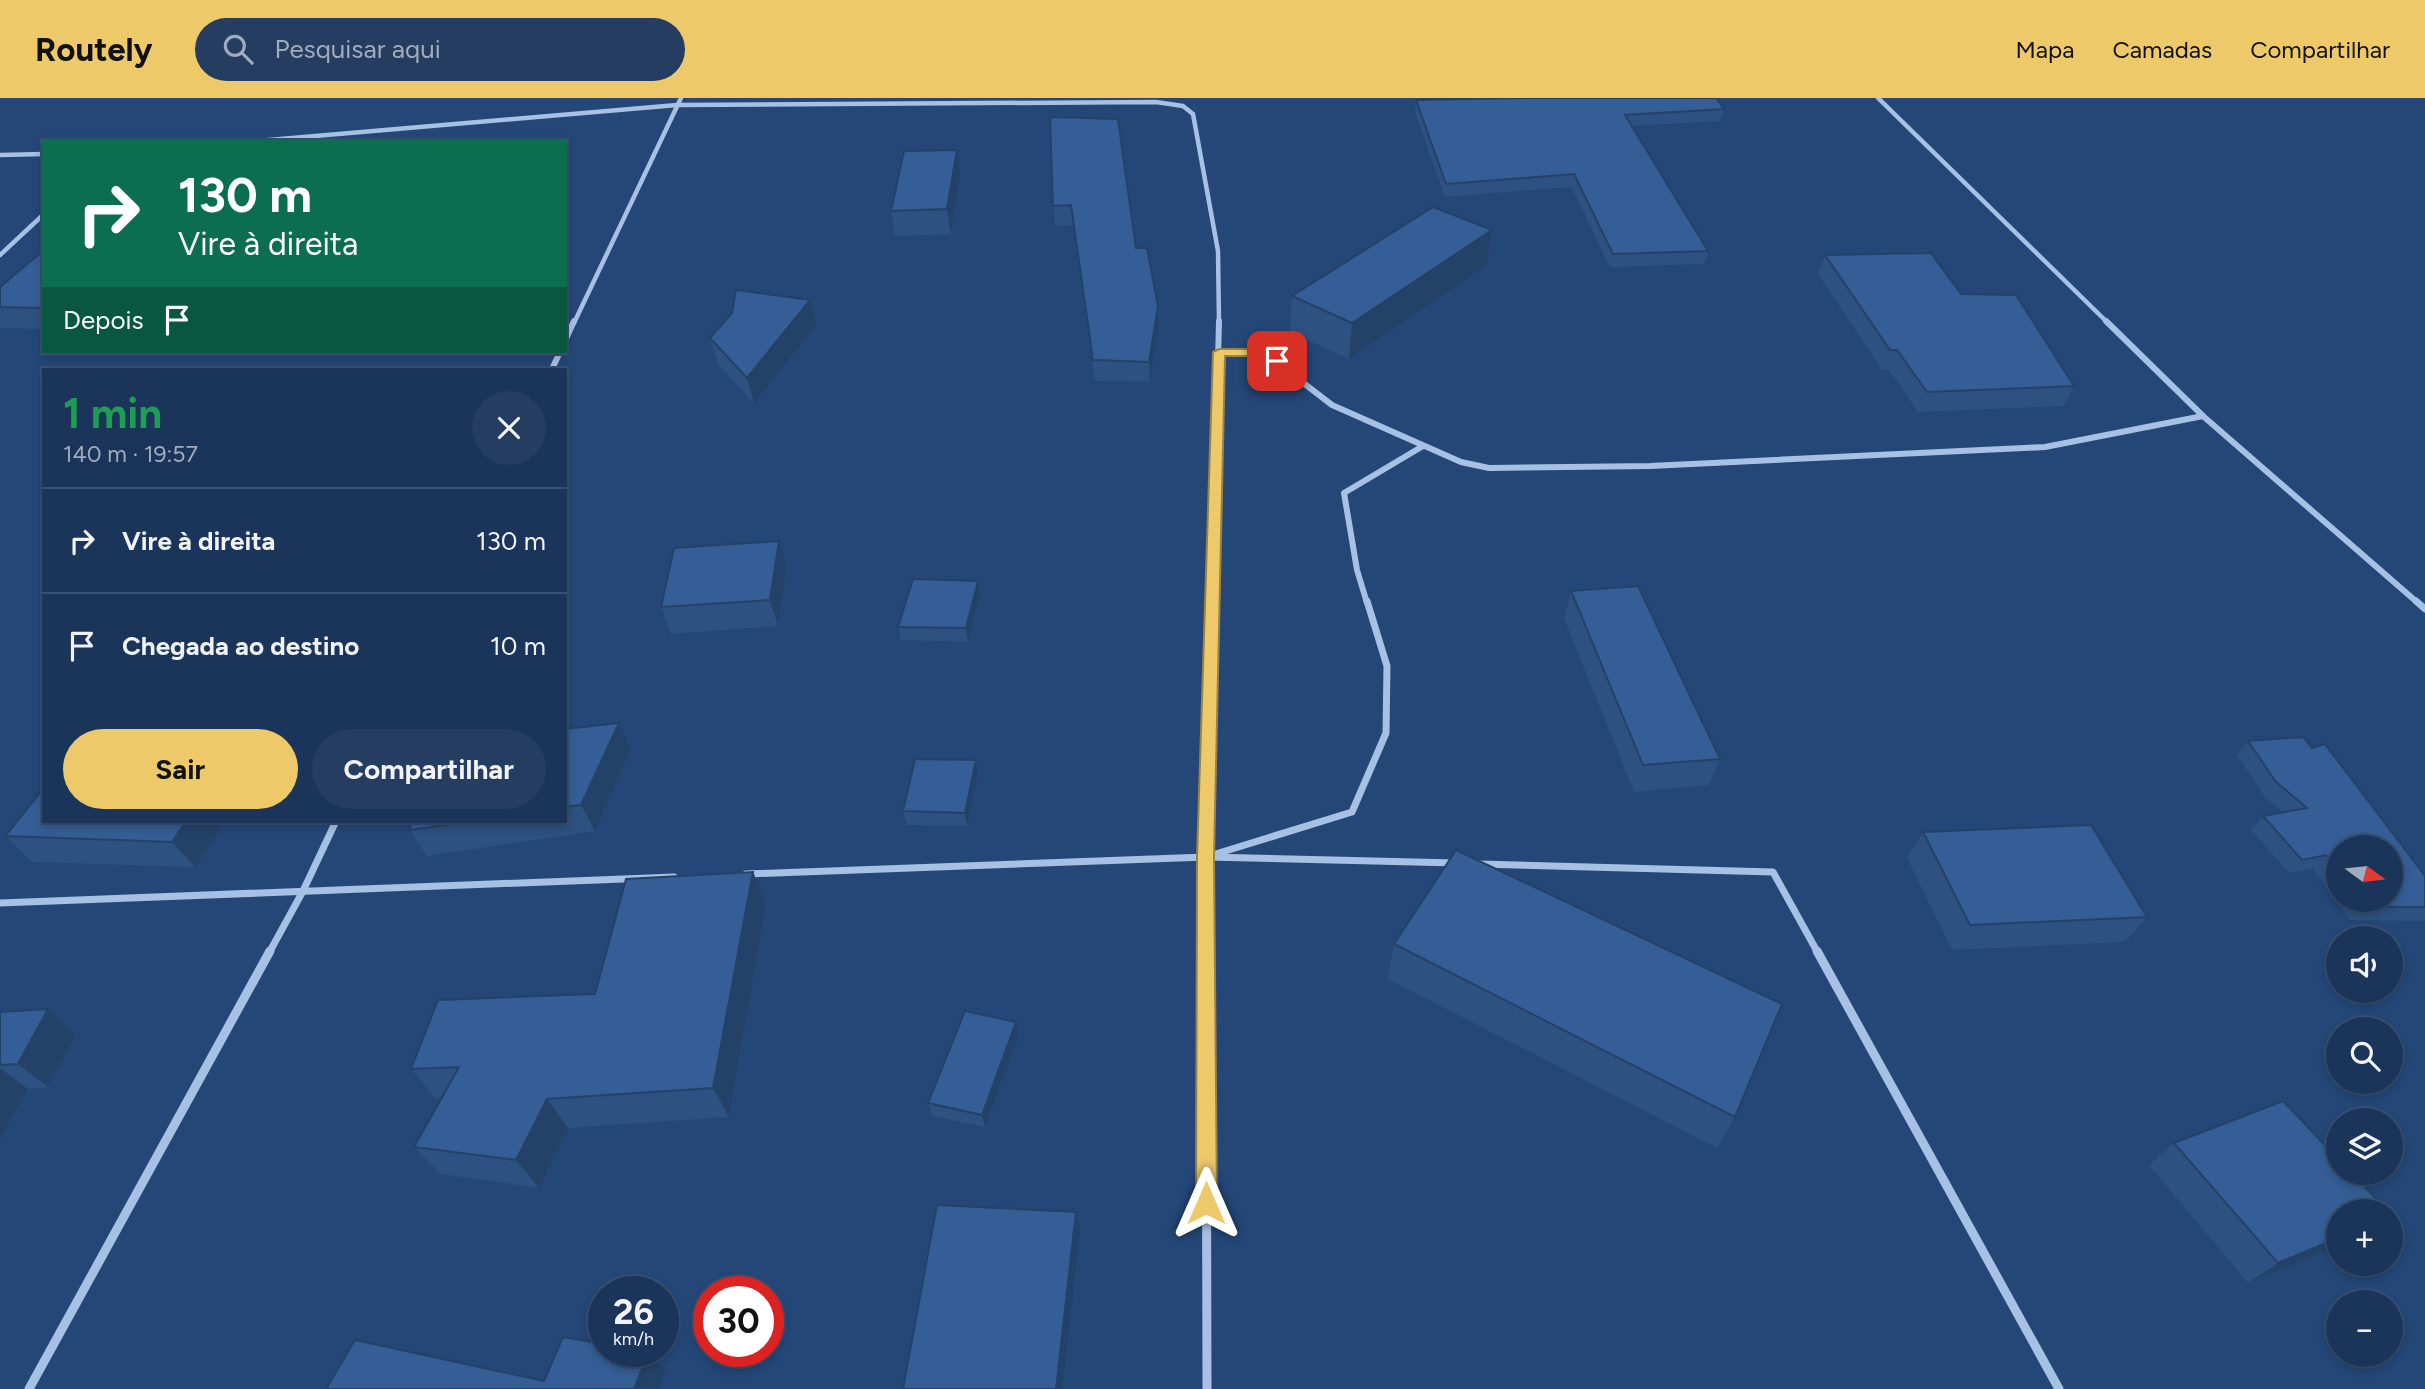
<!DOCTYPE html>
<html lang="pt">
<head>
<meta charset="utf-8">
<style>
	:root { --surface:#1b355a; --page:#243d60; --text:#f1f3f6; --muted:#a0abbb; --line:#395070; --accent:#edc96a }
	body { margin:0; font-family:Figtree,sans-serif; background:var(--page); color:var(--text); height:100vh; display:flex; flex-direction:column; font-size:26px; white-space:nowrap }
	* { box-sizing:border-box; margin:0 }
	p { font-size:23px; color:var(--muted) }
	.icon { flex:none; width:38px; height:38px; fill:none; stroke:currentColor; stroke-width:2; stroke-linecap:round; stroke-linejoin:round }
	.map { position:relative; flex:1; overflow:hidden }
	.details { position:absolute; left:42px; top:270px; width:525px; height:455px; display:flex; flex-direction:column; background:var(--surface); border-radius:0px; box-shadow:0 4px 10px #0003,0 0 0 2px var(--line) }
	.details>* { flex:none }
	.banner { position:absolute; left:42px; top:42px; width:525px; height:214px; border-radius:0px; box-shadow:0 4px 10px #0003,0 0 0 2px var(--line); background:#0b6e4f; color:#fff; overflow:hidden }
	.needle { width:46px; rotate:105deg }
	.fabs { position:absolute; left:2326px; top:737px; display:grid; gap:14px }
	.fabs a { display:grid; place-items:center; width:77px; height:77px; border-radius:50%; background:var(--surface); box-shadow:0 4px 10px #0003,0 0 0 2px var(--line); font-size:35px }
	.speed { position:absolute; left:588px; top:1178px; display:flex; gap:14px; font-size:35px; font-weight:700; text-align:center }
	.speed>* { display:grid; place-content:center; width:91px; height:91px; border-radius:50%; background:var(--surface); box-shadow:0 4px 10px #0003,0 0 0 2px var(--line); line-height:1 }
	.speed small { font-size:18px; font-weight:400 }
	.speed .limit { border:10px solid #d22; background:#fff; color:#111 }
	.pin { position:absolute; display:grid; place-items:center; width:60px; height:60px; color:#fff; margin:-30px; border-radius:14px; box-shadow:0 4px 10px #0006 }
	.me { position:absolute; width:77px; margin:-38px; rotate:0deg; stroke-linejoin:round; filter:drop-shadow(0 0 5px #0008) }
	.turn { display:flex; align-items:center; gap:24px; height:147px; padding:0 21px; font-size:32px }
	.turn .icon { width:91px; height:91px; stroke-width:2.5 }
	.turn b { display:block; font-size:49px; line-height:60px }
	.then { display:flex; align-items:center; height:66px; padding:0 21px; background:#0003; gap:14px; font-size:26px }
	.round { display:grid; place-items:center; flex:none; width:74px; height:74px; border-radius:37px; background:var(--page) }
	.head { display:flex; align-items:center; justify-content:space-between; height:119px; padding:0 21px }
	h1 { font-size:42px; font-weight:700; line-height:52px; color:#1e9e55 }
	.button { display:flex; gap:14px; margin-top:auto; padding:14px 21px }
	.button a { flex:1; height:80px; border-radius:42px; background:var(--accent); color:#111; font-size:28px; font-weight:700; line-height:80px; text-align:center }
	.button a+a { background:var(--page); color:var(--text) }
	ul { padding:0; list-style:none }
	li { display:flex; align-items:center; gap:21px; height:105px; padding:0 21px; border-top:2px solid var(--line) }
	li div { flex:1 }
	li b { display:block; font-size:26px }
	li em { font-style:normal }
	header { display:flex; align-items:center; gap:42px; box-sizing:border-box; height:98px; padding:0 35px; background:var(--accent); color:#111 }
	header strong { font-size:33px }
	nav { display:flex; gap:38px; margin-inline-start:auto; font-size:24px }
	.search { width:490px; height:63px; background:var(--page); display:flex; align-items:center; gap:18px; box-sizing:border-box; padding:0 24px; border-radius:38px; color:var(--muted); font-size:26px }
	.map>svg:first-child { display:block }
</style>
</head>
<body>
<header>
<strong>Routely</strong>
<div class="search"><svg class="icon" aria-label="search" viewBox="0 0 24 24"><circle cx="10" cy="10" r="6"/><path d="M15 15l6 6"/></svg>Pesquisar aqui</div>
<nav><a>Mapa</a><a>Camadas</a><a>Compartilhar</a></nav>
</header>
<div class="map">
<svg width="2425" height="1291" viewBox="0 0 2425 1291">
	<rect width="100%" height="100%" fill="#244778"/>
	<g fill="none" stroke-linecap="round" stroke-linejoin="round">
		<!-- minor-far3 -->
		<g stroke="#a6c1e3" stroke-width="4.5">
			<path d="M 1878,0 L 2108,225"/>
			<path d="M 244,44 L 677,7 L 1156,4 L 1183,8 L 1193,16 L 1218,153 L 1219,225"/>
			<path d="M 0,57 L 44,56"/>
			<path d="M 0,157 L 44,116"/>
			<path d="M 574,225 L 681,0"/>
		</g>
		<!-- minor-far2 -->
		<g stroke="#a6c1e3" stroke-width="6">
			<path d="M 2106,223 L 2203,318 L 2418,505"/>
			<path d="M 565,243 L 574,223"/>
			<path d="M 1219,254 L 1267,257 L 1332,307 L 1461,364 L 1489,370 L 1650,368 L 2045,349 L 2203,318"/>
			<path d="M 552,271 L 560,254"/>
			<path d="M 1212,505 L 1219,223"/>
			<path d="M 1367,505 L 1357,472 L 1344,395 L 1423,348"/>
		</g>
		<!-- minor-far1 -->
		<g stroke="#a6c1e3" stroke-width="7">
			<path d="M 1367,503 L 1387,568 L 1386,635 L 1352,714 L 1206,759 L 1456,765"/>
			<path d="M 2416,503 L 2425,511"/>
			<path d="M 1479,766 L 1773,774 L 1818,855"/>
			<path d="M 746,776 L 1206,759"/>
			<path d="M 0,805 L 674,779"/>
			<path d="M 269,855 L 303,793 L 336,723"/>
			<path d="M 1206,855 L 1212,503"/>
		</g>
		<!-- minor -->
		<g stroke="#a6c1e3" stroke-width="9">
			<path d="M 1206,853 L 1207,1291"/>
			<path d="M 1817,853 L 2059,1291"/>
			<path d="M 29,1291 L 270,853"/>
		</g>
	</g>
	<!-- wall -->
	<g fill="#2d5180" fill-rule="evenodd">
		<path d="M 1416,2 L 1724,11 L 1720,23 L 1632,28 L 1708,153 L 1704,166 L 1610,169 L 1571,89 L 1445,99 L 1415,14 Z"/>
		<path d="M 1050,19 L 1136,150 L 1158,208 L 1159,228 L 1150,284 L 1095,283 L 1073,127 L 1055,128 Z"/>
		<path d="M 960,76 L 951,136 L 895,138 L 891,113 Z"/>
		<path d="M 1492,132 L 1487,167 L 1349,261 L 1290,234 L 1292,198 Z"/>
		<path d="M 44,152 L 44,231 L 0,230 L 0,189 Z"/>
		<path d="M 1825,157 L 1961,196 L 2074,288 L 2064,308 L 1918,314 L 1889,272 L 1882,272 L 1818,176 Z"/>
		<path d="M 732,215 L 816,227 L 754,306 L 718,266 L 710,240 Z"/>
		<path d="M 779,443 L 787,469 L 778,528 L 671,536 L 661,509 Z"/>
		<path d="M 978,483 L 980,497 L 968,544 L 901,542 L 898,529 Z"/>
		<path d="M 1571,493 L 1720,661 L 1709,687 L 1634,694 L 1564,520 Z"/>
		<path d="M 619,625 L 631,651 L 595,733 L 427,758 L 409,732 L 413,723 L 565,723 L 565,631 Z"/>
		<path d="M 2248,643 L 2425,778 L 2425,823 L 2350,822 L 2313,771 L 2289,775 L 2251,732 L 2263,718 L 2283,714 L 2264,698 L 2237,657 ZM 2338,749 L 2390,802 L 2338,802 Z"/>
		<path d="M 976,662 L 978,676 L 967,728 L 907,727 L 903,713 Z"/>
		<path d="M 226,723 L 195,769 L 32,764 L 5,738 Z"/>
		<path d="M 1923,734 L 2147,819 L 2125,844 L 1952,852 L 1907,760 Z"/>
		<path d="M 753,774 L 766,806 L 729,1019 L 568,1030 L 539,1090 L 441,1076 L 414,1049 L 441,1000 L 436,1001 L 411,971 L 595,896 Z"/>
		<path d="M 1394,846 L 1735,1019 L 1717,1050 L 1388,881 Z"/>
		<path d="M 0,914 L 76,936 L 48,989 L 28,991 L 0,1041 Z"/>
		<path d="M 1019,937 L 985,1029 L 932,1018 L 928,1005 Z"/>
		<path d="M 2174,1045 L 2338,1148 L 2248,1185 L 2149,1067 Z"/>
	</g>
	<!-- shaded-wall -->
	<g fill="#244268">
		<path d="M 957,52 L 960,76 L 951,136 L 947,111 Z"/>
		<path d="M 1492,132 L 1487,167 L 1349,261 L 1352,225 Z"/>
		<path d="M 810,202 L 816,227 L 754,306 L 747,280 Z"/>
		<path d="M 1158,208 L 1159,228 L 1150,284 L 1149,264 Z"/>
		<path d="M 779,443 L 787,469 L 778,528 L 770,502 Z"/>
		<path d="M 978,483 L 980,497 L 968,544 L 966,530 Z"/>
		<path d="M 619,625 L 631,651 L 595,733 L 581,707 Z"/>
		<path d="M 976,662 L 978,676 L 967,728 L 965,715 Z"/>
		<path d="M 186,723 L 226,723 L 195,769 L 172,744 Z"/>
		<path d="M 753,774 L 766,806 L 729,1019 L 713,990 Z"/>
		<path d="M 48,911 L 76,936 L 48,989 L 18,966 Z"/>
		<path d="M 1016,924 L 1019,937 L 985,1029 L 982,1017 Z"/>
		<path d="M 0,970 L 28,991 L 0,1041 Z"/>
		<path d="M 547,1001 L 568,1030 L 539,1090 L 516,1062 Z"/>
		<path d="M 1076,1114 L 1080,1135 L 1062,1291 L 1056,1291 Z"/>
		<path d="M 2338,1140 L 2338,1148 L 2248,1185 L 2278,1165 Z"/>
		<path d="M 649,1253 L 666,1272 L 658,1291 L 634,1291 Z"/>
	</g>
	<!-- building -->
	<g fill="#345e95" stroke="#244268" stroke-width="2">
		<path d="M 1531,0 L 1716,0 L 1724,11 L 1625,17 L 1708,153 L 1613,156 L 1574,76 L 1446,86 L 1416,2 Z"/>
		<path d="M 1050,19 L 1118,21 L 1136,150 L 1147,150 L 1158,208 L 1149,264 L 1093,262 L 1071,107 L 1053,108 Z"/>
		<path d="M 957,52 L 947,111 L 891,113 L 904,53 Z"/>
		<path d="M 1433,109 L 1492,132 L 1352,225 L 1292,198 Z"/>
		<path d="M 44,152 L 44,210 L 0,209 L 0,189 Z"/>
		<path d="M 1931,155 L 1961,196 L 2016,197 L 2074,288 L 1927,294 L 1897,252 L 1890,252 L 1825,157 Z"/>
		<path d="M 736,192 L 810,202 L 747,280 L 710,240 L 732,215 Z"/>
		<path d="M 779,443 L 770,502 L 661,509 L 674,450 Z"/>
		<path d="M 913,481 L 978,483 L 966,530 L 898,529 Z"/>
		<path d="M 1638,488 L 1720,661 L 1643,667 L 1571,493 Z"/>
		<path d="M 619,625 L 581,707 L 565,709 L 565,631 Z"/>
		<path d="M 2303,639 L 2312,650 L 2325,646 L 2425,778 L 2425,809 L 2364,809 L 2358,802 L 2390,802 L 2390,749 L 2338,749 L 2338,773 L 2326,757 L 2302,762 L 2263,718 L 2307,710 L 2276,684 L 2248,643 Z"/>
		<path d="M 915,661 L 976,662 L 965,715 L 903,713 Z"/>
		<path d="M 44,690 L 44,723 L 186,723 L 172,744 L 5,738 Z"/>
		<path d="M 413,723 L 475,723 L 409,732 Z"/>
		<path d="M 2091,727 L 2147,819 L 1970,827 L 1923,734 Z"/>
		<path d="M 1456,752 L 1782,906 L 1735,1019 L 1394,846 Z"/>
		<path d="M 753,774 L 713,990 L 547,1001 L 516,1062 L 414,1049 L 459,969 L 411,971 L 438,902 L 595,896 L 626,781 Z"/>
		<path d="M 48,911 L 18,966 L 0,967 L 0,914 Z"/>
		<path d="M 965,913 L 1016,924 L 982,1017 L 928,1005 Z"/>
		<path d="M 2283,1003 L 2338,1061 L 2338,1074 L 2351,1074 L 2387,1113 L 2338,1113 L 2338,1140 L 2278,1165 L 2174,1045 Z"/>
		<path d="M 937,1107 L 1076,1114 L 1056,1291 L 903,1291 Z"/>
		<path d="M 563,1239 L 604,1246 L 604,1253 L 649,1253 L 634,1291 L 326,1291 L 355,1242 L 544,1283 Z"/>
	</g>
	<!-- route -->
	<path fill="#edc96a" stroke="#9a8345" stroke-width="2" d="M 1219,251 L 1261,251 L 1283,263 L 1277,267 L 1259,258 L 1225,258 L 1214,759 L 1217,1105 L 1214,1112 L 1206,1115 L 1199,1112 L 1196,1105 L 1197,759 L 1213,254 Z"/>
</svg>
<div class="fabs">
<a><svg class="needle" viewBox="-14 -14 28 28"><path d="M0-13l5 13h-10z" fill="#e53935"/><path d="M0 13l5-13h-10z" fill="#a0abbb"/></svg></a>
<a><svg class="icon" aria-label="sound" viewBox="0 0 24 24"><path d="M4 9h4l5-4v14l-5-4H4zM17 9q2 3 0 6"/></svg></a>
<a><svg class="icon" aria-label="search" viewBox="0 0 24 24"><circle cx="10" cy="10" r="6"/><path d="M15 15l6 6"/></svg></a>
<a><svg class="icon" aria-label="layers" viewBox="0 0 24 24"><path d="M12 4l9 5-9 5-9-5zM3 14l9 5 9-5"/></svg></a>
<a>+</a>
<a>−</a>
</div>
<div class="speed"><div>26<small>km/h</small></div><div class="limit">30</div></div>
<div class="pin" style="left:1277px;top:263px;background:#d93025"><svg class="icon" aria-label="arrive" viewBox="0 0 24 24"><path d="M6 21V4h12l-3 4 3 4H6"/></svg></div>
<svg class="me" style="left:1206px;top:1105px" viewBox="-20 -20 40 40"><path d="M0-17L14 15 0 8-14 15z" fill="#edc96a" stroke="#fff" stroke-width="4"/></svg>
<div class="banner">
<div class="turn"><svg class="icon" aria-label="right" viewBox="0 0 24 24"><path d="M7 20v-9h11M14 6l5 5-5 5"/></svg><div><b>130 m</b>Vire à direita</div></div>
<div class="then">Depois<svg class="icon" aria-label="arrive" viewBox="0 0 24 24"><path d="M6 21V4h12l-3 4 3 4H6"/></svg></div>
</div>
<section class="details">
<div class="head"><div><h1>1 min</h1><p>140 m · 19:57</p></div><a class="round"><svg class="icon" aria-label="close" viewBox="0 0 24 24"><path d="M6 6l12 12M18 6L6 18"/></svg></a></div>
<ul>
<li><svg class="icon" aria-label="right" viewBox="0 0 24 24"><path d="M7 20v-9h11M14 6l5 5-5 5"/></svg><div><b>Vire à direita</b></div><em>130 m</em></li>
<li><svg class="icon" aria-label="arrive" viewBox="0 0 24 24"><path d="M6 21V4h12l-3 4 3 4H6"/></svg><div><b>Chegada ao destino</b></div><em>10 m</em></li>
</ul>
<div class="button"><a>Sair</a><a>Compartilhar</a></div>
</section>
</div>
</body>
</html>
